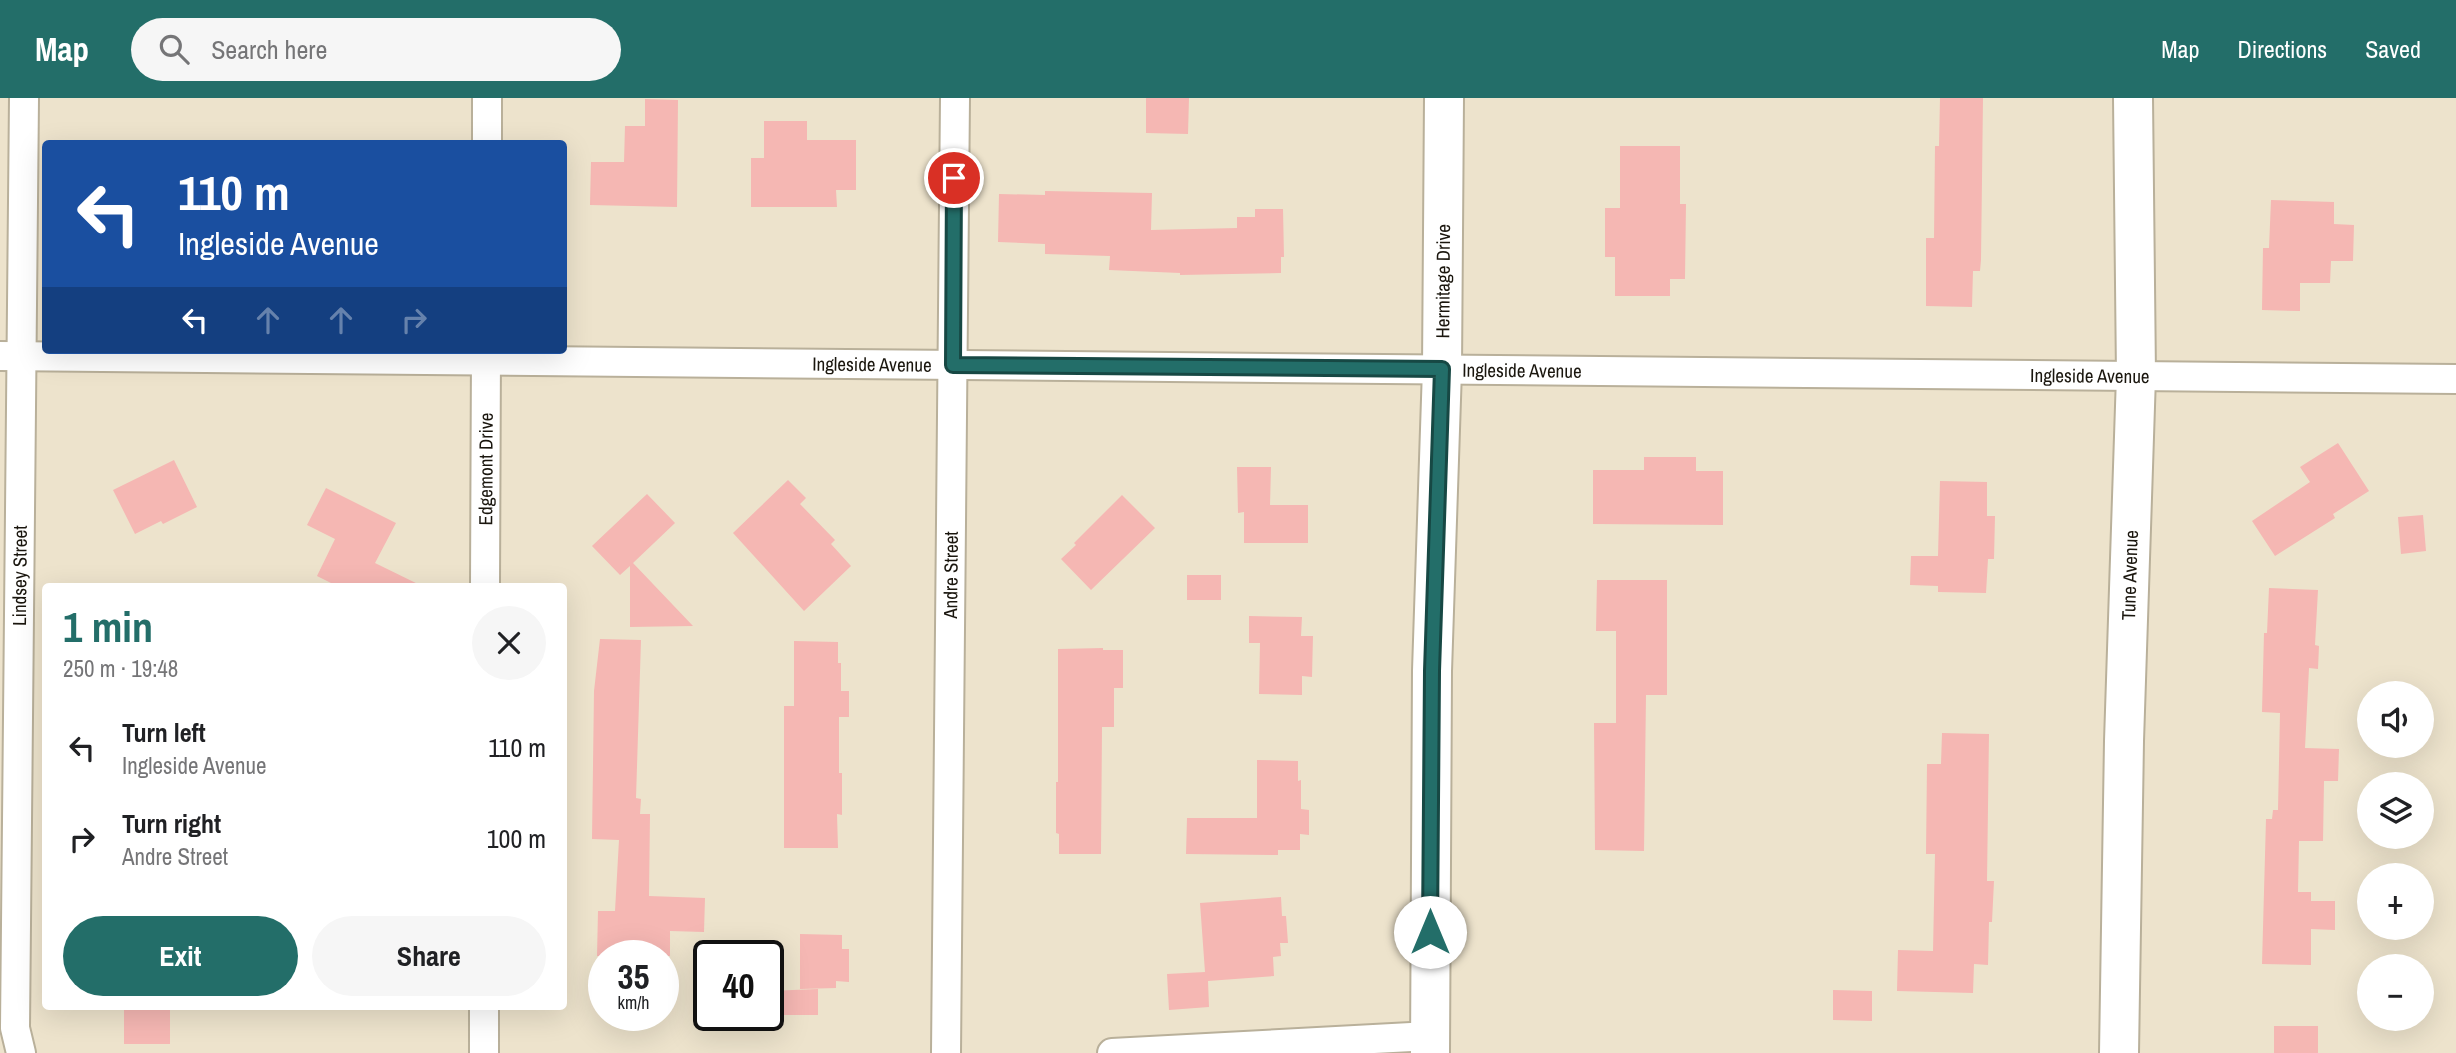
<!DOCTYPE html>
<html lang="en">
<head>
<meta charset="utf-8">
<style>
	:root { --surface:#fff; --page:#f6f6f6; --text:#202124; --muted:#757577; --accent:#236e69 }
	body { margin:0; font-family:"Archivo Narrow",sans-serif; background:var(--page); color:var(--text); height:100vh; display:flex; flex-direction:column; font-size:26px; white-space:nowrap }
	* { box-sizing:border-box; margin:0 }
	p { font-size:23px; color:var(--muted) }
	.icon { flex:none; width:38px; height:38px; fill:none; stroke:currentColor; stroke-width:2; stroke-linecap:round; stroke-linejoin:round }
	.map { position:relative; flex:1; overflow:hidden }
	.panel { position:absolute; left:42px; top:485px; width:525px; height:427px; display:flex; flex-direction:column; background:var(--surface); border-radius:7px; box-shadow:0 7px 28px #0002 }
	.panel>* { flex:none }
	.guide { position:absolute; left:42px; top:42px; width:525px; height:214px; border-radius:7px; box-shadow:0 7px 28px #0002; background:#1a4fa0; color:#fff; overflow:hidden }
	.controls { position:absolute; left:2357px; top:583px; display:grid; gap:14px }
	.controls a { display:grid; place-items:center; width:77px; height:77px; border-radius:50%; background:var(--surface); box-shadow:0 7px 28px #0002; font-size:35px }
	.speed { position:absolute; left:588px; top:842px; display:flex; gap:14px; font-size:35px; font-weight:700; text-align:center }
	.speed>* { display:grid; place-content:center; width:91px; height:91px; border-radius:50%; background:var(--surface); box-shadow:0 7px 28px #0002; line-height:1 }
	.speed small { font-size:18px; font-weight:400 }
	.speed .limit { border:4px solid #111; border-radius:10px; background:#fff; color:#111 }
	.pin { position:absolute; display:grid; place-items:center; width:60px; height:60px; color:#fff; margin:-30px; border:4px solid #fff; border-radius:50%; box-shadow:0 2px 7px #0007 }
	.me { position:absolute; width:77px; margin:-38px; rotate:0deg; stroke-linejoin:round; filter:drop-shadow(0 0 5px #0008) }
	.turn { display:flex; align-items:center; gap:24px; height:147px; padding:0 21px; font-size:32px }
	.turn .icon { width:91px; height:91px; stroke-width:2.5 }
	.turn b { display:block; font-size:49px; line-height:60px }
	.lanes { display:flex; align-items:center; height:66px; padding:0 21px; background:#0003; justify-content:center; gap:35px; direction:ltr }
	.lanes .off { opacity:.35 }
	.round { display:grid; place-items:center; flex:none; width:74px; height:74px; border-radius:37px; background:var(--page) }
	.head { display:flex; align-items:center; justify-content:space-between; height:119px; padding:0 21px }
	h1 { font-size:42px; font-weight:700; line-height:52px; color:var(--accent) }
	.button { display:flex; gap:14px; margin-top:auto; padding:14px 21px }
	.button a { flex:1; height:80px; border-radius:42px; background:var(--accent); color:#fff; font-size:28px; font-weight:700; line-height:80px; text-align:center }
	.button a+a { background:var(--page); color:var(--text) }
	ul { padding:0; list-style:none }
	li { display:flex; align-items:center; gap:21px; height:91px; padding:0 21px }
	li div { flex:1 }
	li b { display:block; font-size:26px }
	li em { font-style:normal }
	header { display:flex; align-items:center; gap:42px; box-sizing:border-box; height:98px; padding:0 35px; background:var(--accent); color:#fff }
	header strong { font-size:33px }
	nav { display:flex; gap:38px; margin-inline-start:auto; font-size:24px }
	.search { width:490px; height:63px; background:var(--page); display:flex; align-items:center; gap:18px; box-sizing:border-box; padding:0 24px; border-radius:38px; color:var(--muted); font-size:26px }
	.map>svg:first-child { display:block }
</style>
</head>
<body>
<header>
<strong>Map</strong>
<div class="search"><svg class="icon" aria-label="search" viewBox="0 0 24 24"><circle cx="10" cy="10" r="6"/><path d="M15 15l6 6"/></svg>Search here</div>
<nav><a>Map</a><a>Directions</a><a>Saved</a></nav>
</header>
<div class="map">
<svg width="2456" height="955" viewBox="0 0 2456 955">
	<rect width="100%" height="100%" fill="#ede3cc"/>
	<!-- building -->
	<g fill="#f5b7b3">
		<path d="M 1146,0 L 1189,0 L 1188,36 L 1146,35 Z"/>
		<path d="M 1940,0 L 1983,0 L 1981,162 L 1980,173 L 1973,173 L 1972,209 L 1926,208 L 1926,140 L 1934,140 L 1935,48 L 1939,48 Z"/>
		<path d="M 645,1 L 678,2 L 677,109 L 590,107 L 591,64 L 624,64 L 625,28 L 645,28 Z"/>
		<path d="M 764,23 L 807,23 L 807,42 L 856,42 L 856,92 L 836,92 L 837,109 L 751,109 L 751,60 L 764,60 Z"/>
		<path d="M 1620,48 L 1680,48 L 1680,106 L 1686,106 L 1685,181 L 1670,181 L 1670,198 L 1615,198 L 1615,159 L 1605,159 L 1605,110 L 1620,110 Z"/>
		<path d="M 1045,93 L 1152,95 L 1151,132 L 1237,130 L 1237,119 L 1255,119 L 1255,111 L 1283,111 L 1284,159 L 1281,159 L 1281,175 L 1180,177 L 1180,175 L 1109,172 L 1110,158 L 1045,156 L 1045,146 L 998,144 L 999,96 L 1045,97 Z"/>
		<path d="M 2271,102 L 2334,104 L 2334,126 L 2354,127 L 2353,163 L 2331,163 L 2330,185 L 2300,185 L 2300,213 L 2262,212 L 2263,150 L 2269,150 Z"/>
		<path d="M 2338,345 L 2369,393 L 2333,416 L 2335,420 L 2275,458 L 2252,423 L 2310,384 L 2300,369 Z"/>
		<path d="M 1644,359 L 1696,359 L 1696,373 L 1723,373 L 1723,427 L 1593,426 L 1593,372 L 1644,372 Z"/>
		<path d="M 174,362 L 197,409 L 163,426 L 161,423 L 135,436 L 113,392 Z"/>
		<path d="M 1237,369 L 1271,369 L 1270,407 L 1308,407 L 1308,445 L 1244,445 L 1244,414 L 1238,415 Z"/>
		<path d="M 788,382 L 806,400 L 800,406 L 835,442 L 831,446 L 851,468 L 804,513 L 733,435 Z"/>
		<path d="M 1940,383 L 1987,384 L 1987,418 L 1995,418 L 1994,461 L 1988,461 L 1986,495 L 1938,494 L 1938,488 L 1910,487 L 1911,458 L 1938,458 Z"/>
		<path d="M 326,390 L 396,425 L 375,465 L 422,488 L 337,488 L 317,478 L 335,441 L 307,427 Z"/>
		<path d="M 647,396 L 675,425 L 633,465 L 693,528 L 630,529 L 630,468 L 620,477 L 592,448 Z"/>
		<path d="M 1122,397 L 1155,430 L 1091,492 L 1061,461 L 1076,447 L 1074,445 Z"/>
		<path d="M 2423,417 L 2426,453 L 2401,456 L 2398,419 Z"/>
		<rect x="1187" y="477" width="34" height="25"/>
		<path d="M 1597,482 L 1667,482 L 1667,597 L 1646,597 L 1644,753 L 1595,752 L 1594,625 L 1616,625 L 1616,533 L 1596,533 Z"/>
		<path d="M 2269,490 L 2318,492 L 2315,547 L 2319,548 L 2318,571 L 2309,570 L 2305,650 L 2339,651 L 2338,683 L 2324,683 L 2323,743 L 2299,743 L 2298,794 L 2311,794 L 2311,803 L 2335,803 L 2335,832 L 2311,831 L 2311,867 L 2262,866 L 2266,721 L 2272,721 L 2273,712 L 2278,712 L 2280,615 L 2262,614 L 2264,535 L 2267,535 Z"/>
		<path d="M 1249,518 L 1302,519 L 1301,538 L 1313,538 L 1312,579 L 1302,578 L 1302,597 L 1259,596 L 1260,545 L 1249,545 Z"/>
		<path d="M 600,541 L 641,542 L 636,700 L 641,701 L 640,716 L 650,716 L 649,798 L 705,800 L 704,834 L 670,833 L 670,858 L 597,858 L 598,813 L 615,813 L 619,742 L 592,741 L 594,593 Z"/>
		<path d="M 794,543 L 838,544 L 838,565 L 841,565 L 841,593 L 849,593 L 849,619 L 839,619 L 839,675 L 842,675 L 842,717 L 837,716 L 838,750 L 784,750 L 784,608 L 794,608 Z"/>
		<path d="M 1103,550 L 1103,552 L 1123,552 L 1123,590 L 1114,590 L 1114,629 L 1102,629 L 1101,756 L 1059,756 L 1059,736 L 1056,735 L 1056,684 L 1058,684 L 1058,551 Z"/>
		<path d="M 1942,635 L 1989,636 L 1987,783 L 1994,783 L 1992,824 L 1989,824 L 1988,867 L 1974,866 L 1973,895 L 1897,893 L 1898,852 L 1933,853 L 1935,756 L 1926,756 L 1927,666 L 1941,666 Z"/>
		<path d="M 1257,662 L 1298,663 L 1298,683 L 1301,682 L 1301,711 L 1309,712 L 1309,737 L 1300,736 L 1300,752 L 1278,752 L 1278,757 L 1186,756 L 1187,720 L 1257,720 Z"/>
		<path d="M 1281,799 L 1282,818 L 1286,818 L 1288,845 L 1280,845 L 1281,858 L 1273,859 L 1274,878 L 1208,883 L 1209,909 L 1169,912 L 1167,876 L 1205,874 L 1200,805 Z"/>
		<path d="M 800,836 L 842,837 L 842,851 L 849,851 L 849,884 L 836,883 L 836,890 L 800,891 Z"/>
		<path d="M 818,891 L 818,917 L 768,917 L 768,893 Z"/>
		<path d="M 1833,892 L 1872,893 L 1872,923 L 1833,922 Z"/>
		<rect x="124" y="908" width="46" height="38"/>
		<rect x="2274" y="928" width="44" height="27"/>
	</g>
	<g fill="none" stroke-linecap="round" stroke-linejoin="round">
		<!-- street casing -->
		<g stroke="#b9b09a" stroke-width="32">
			<g id="street">
				<path d="M 487,46 L 487,0"/>
				<path id="s1" d="M 0,258 L 2456,281"/>
				<path id="s2" d="M 485,488 L 486,252"/>
				<path id="s3" d="M 21,955 L 15,930 L 24,0"/>
				<path d="M 484,955 L 484,908"/>
				<path id="s4" d="M 946,955 L 955,0"/>
				<path d="M 1112,955 L 1430,938"/>
			</g>
		</g>
		<!-- secondary casing -->
		<g stroke="#b9b09a" stroke-width="42">
			<g id="secondary">
				<path id="s5" d="M 1430,955 L 1432,573 L 1442,271 L 1444,0"/>
				<path id="s6" d="M 2119,955 L 2124,643 L 2136,278 L 2133,0"/>
			</g>
		</g>
		<!-- street -->
		<use href="#street" stroke="#fff" stroke-width="28"/>
		<!-- secondary -->
		<use href="#secondary" stroke="#fff" stroke-width="38"/>
	</g>
	<g fill="none" stroke-linecap="round" stroke-linejoin="round">
		<!-- route casing -->
		<g stroke="#174844" stroke-width="18">
			<path id="route" d="M 954,80 L 953,267 L 1442,271 L 1432,573 L 1430,834"/>
		</g>
		<!-- route -->
		<use href="#route" stroke="#236e69" stroke-width="12"/>
	</g>
	<g text-anchor="middle" dominant-baseline="central" stroke-width="6" stroke-linejoin="round" paint-order="stroke">
		<!-- street labels -->
		<g font-size="19" fill="#1a160e" stroke="#fbf1d9">
			<text stroke="none"><textPath href="#s5" startOffset="772">Hermitage Drive</textPath></text>
			<text stroke="none"><textPath href="#s1" startOffset="872">Ingleside Avenue</textPath></text>
			<text stroke="none"><textPath href="#s1" startOffset="1522">Ingleside Avenue</textPath></text>
			<text stroke="none"><textPath href="#s1" startOffset="2090">Ingleside Avenue</textPath></text>
			<text stroke="none"><textPath href="#s2" startOffset="117">Edgemont Drive</textPath></text>
			<text stroke="none"><textPath href="#s4" startOffset="478">Andre Street</textPath></text>
			<text stroke="none"><textPath href="#s6" startOffset="478">Tune Avenue</textPath></text>
			<text stroke="none"><textPath href="#s3" startOffset="478">Lindsey Street</textPath></text>
		</g>
	</g>
</svg>
<div class="controls">
<a><svg class="icon" aria-label="sound" viewBox="0 0 24 24"><path d="M4 9h4l5-4v14l-5-4H4zM17 9q2 3 0 6"/></svg></a>
<a><svg class="icon" aria-label="layers" viewBox="0 0 24 24"><path d="M12 4l9 5-9 5-9-5zM3 14l9 5 9-5"/></svg></a>
<a>+</a>
<a>−</a>
</div>
<div class="speed"><div>35<small>km/h</small></div><div class="limit">40</div></div>
<div class="pin" style="left:954px;top:80px;background:#d93025"><svg class="icon" aria-label="arrive" viewBox="0 0 24 24"><path d="M6 21V4h12l-3 4 3 4H6"/></svg></div>
<svg class="me" style="left:1430px;top:834px" viewBox="-20 -20 40 40"><circle r="19" fill="#fff"/><path d="M0-13L10 11 0 6-10 11z" fill="#236e69"/></svg>
<div class="guide">
<div class="turn"><svg class="icon" aria-label="left" viewBox="0 0 24 24"><path d="M17 20v-9H6M10 6l-5 5 5 5"/></svg><div><b>110 m</b>Ingleside Avenue</div></div>
<div class="lanes"><svg class="icon" aria-label="left" viewBox="0 0 24 24"><path d="M17 20v-9H6M10 6l-5 5 5 5"/></svg><svg class="icon off" aria-label="ahead" viewBox="0 0 24 24"><path d="M12 20V5M6 11l6-6 6 6"/></svg><svg class="icon off" aria-label="ahead" viewBox="0 0 24 24"><path d="M12 20V5M6 11l6-6 6 6"/></svg><svg class="icon off" aria-label="right" viewBox="0 0 24 24"><path d="M7 20v-9h11M14 6l5 5-5 5"/></svg></div>
</div>
<section class="panel">
<div class="head"><div><h1>1 min</h1><p>250 m · 19:48</p></div><a class="round"><svg class="icon" aria-label="close" viewBox="0 0 24 24"><path d="M6 6l12 12M18 6L6 18"/></svg></a></div>
<ul>
<li><svg class="icon" aria-label="left" viewBox="0 0 24 24"><path d="M17 20v-9H6M10 6l-5 5 5 5"/></svg><div><b>Turn left</b><p>Ingleside Avenue</p></div><em>110 m</em></li>
<li><svg class="icon" aria-label="right" viewBox="0 0 24 24"><path d="M7 20v-9h11M14 6l5 5-5 5"/></svg><div><b>Turn right</b><p>Andre Street</p></div><em>100 m</em></li>
</ul>
<div class="button"><a>Exit</a><a>Share</a></div>
</section>
</div>
</body>
</html>
